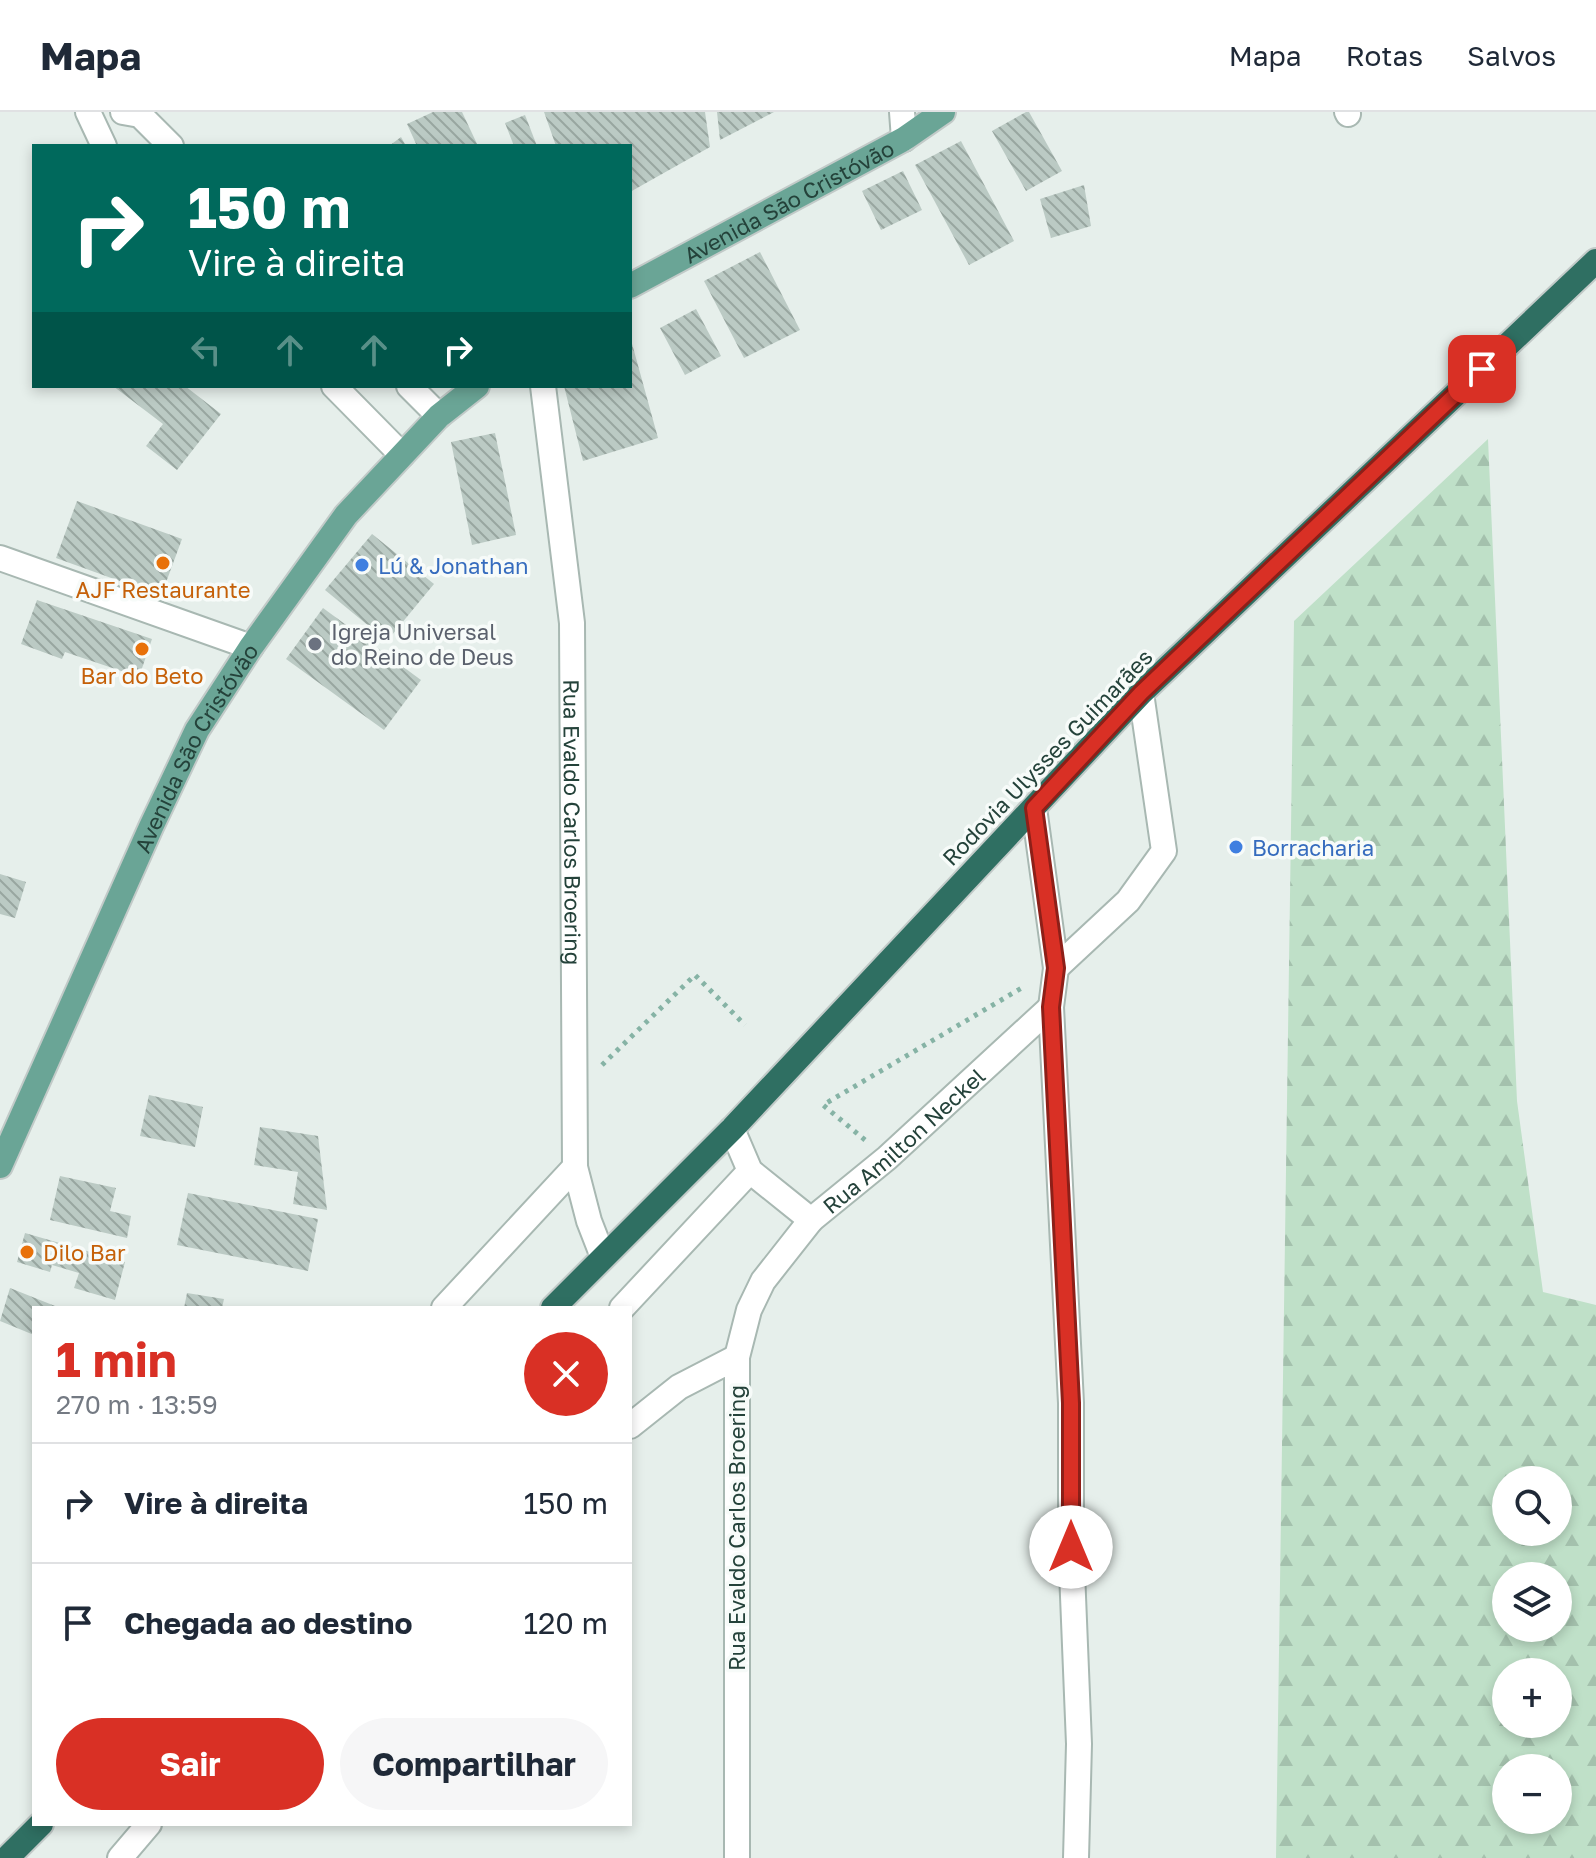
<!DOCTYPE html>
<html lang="pt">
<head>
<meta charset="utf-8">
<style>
	:root { --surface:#fff; --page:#f6f6f7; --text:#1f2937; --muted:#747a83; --line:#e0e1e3; --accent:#d93025 }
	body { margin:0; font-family:"Golos Text",sans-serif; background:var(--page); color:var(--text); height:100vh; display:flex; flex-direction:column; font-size:30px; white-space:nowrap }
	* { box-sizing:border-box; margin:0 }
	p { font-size:26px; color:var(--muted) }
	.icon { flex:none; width:44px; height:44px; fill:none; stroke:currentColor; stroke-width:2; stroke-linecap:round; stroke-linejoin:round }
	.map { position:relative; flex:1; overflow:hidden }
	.panel { position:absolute; left:32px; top:1194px; width:600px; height:520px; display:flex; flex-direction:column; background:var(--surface); border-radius:0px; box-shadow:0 4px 12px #0003 }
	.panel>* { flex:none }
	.hud { position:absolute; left:32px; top:32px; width:600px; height:244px; border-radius:0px; box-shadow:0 4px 12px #0003; background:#00695c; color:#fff; overflow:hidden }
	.fabs { position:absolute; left:1492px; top:1354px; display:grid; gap:16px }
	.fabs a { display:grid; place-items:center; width:80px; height:80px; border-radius:50%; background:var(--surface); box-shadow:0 4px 12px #0003; font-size:40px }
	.pin { position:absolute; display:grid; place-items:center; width:68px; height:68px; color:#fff; margin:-34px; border-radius:16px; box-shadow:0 4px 12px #0006 }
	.me { position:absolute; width:88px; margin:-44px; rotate:0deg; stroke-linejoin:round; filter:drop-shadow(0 0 6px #0008) }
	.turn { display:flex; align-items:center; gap:28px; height:168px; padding:0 24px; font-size:36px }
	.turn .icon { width:104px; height:104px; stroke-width:2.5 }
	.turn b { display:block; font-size:56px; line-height:68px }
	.lanes { display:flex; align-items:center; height:76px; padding:0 24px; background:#0003; justify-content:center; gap:40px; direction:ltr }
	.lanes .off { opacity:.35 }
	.round { display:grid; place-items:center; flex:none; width:84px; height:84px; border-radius:42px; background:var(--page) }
	.overview { display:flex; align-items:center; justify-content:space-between; height:136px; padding:0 24px }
	h1 { font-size:48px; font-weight:700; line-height:60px; color:var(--accent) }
	.primary-button { display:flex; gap:16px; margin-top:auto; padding:16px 24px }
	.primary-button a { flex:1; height:92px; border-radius:48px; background:var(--accent); color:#fff; font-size:32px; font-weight:700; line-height:92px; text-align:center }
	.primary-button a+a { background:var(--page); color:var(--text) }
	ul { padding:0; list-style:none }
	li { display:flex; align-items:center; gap:24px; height:120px; padding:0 24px; border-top:2px solid var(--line) }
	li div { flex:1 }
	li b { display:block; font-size:30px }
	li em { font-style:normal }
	header { display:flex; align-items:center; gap:48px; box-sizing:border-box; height:112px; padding:0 40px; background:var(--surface); border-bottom:2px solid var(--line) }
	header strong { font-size:38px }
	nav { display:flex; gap:44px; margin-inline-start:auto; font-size:28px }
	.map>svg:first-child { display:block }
</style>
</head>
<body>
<header>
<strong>Mapa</strong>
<nav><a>Mapa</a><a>Rotas</a><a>Salvos</a></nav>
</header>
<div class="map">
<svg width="1596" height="1746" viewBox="0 0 1596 1746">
	<defs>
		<pattern id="forest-firs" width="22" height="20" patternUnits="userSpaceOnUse" patternTransform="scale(2)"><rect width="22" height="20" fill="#bfe0c8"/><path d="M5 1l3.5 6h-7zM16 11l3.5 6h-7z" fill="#a4c1ad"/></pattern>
		<pattern id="building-back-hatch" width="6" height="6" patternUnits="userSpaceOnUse" patternTransform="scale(2)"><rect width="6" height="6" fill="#bbcac4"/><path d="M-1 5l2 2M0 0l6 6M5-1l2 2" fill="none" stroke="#98a6a0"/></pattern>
	</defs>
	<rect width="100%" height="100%" fill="#e6efeb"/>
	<!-- forest -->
	<path fill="url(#forest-firs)" fill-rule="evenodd" d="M 1488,327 L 1517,989 L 1543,1180 L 1596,1193 L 1596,1746 L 1276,1746 L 1294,509 ZM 1506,1368 L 1558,1368 L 1558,1420 L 1506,1420 ZM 1506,1464 L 1558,1464 L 1558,1516 L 1506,1516 ZM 1506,1560 L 1558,1560 L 1558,1612 L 1506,1612 ZM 1506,1656 L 1558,1656 L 1558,1708 L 1506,1708 Z"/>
	<!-- building -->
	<g fill="url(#building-back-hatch)">
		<path d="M 433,0 L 462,0 L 478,34 L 417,34 L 407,12 Z"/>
		<path d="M 544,0 L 705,0 L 710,35 L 630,80 L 630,34 L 556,34 Z"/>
		<path d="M 717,0 L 774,0 L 720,28 Z"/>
		<path d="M 1026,0 L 1029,0 L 1062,59 L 1026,79 L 992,19 Z"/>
		<path d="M 525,3 L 537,34 L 514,34 L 505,11 Z"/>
		<path d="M 401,25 L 406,34 L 389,34 Z"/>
		<path d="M 961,29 L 1014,129 L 969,153 L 915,53 Z"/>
		<path d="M 903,59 L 922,98 L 881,118 L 862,79 Z"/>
		<path d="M 1084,73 L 1091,114 L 1051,126 L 1040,87 Z"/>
		<path d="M 760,140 L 800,218 L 744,246 L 704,169 Z"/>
		<path d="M 696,197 L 721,244 L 685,263 L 660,216 Z"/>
		<path d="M 631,228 L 658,326 L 583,349 L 564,274 L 630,274 Z"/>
		<path d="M 113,274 L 185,274 L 221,302 L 177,358 L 146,334 L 163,312 Z"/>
		<path d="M 495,321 L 516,423 L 472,433 L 451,330 Z"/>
		<path d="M 77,389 L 182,427 L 161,484 L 56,446 Z"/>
		<path d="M 372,422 L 434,472 L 387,529 L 325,478 Z"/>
		<path d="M 37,488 L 152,527 L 139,565 L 65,540 L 62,547 L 21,532 Z"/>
		<path d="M 323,496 L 421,568 L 384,618 L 286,547 Z"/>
		<path d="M 0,762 L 26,770 L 15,806 L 0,802 Z"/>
		<path d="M 149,983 L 203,995 L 195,1035 L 140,1024 Z"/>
		<path d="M 260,1015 L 318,1024 L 327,1098 L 293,1092 L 298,1060 L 254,1053 Z"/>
		<path d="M 60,1064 L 116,1076 L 110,1099 L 131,1104 L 127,1126 L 50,1108 Z"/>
		<path d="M 188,1081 L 318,1107 L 308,1159 L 177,1133 Z"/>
		<path d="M 25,1121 L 125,1150 L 115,1188 L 74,1176 L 79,1161 L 52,1153 L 50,1160 L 17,1150 Z"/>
		<path d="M 10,1176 L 60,1196 L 34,1196 L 34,1223 L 0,1209 Z"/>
		<path d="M 187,1181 L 224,1187 L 222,1196 L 184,1196 Z"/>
	</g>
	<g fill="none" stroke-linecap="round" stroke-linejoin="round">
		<!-- minor casing -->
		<g stroke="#a8b8b2" stroke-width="28">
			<g id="minor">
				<path d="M 88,0 L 104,34"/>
				<path d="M 123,0 L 140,3 L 171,34"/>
				<path d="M 902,0 L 904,27"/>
				<path d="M 1347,0 L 1348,2"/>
				<path d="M 334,274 L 402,343"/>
				<path d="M 409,274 L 439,304"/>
				<path id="s1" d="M 543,274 L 572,511 L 575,1055 L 589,1109 L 603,1145"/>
				<path d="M 0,446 L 251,535"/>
				<path d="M 1034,696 L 1056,856 L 1051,895 L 1071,1291 L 1071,1435 L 1079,1632 L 1076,1746"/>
				<path d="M 1056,856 L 1128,789 L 1164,739 L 1141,581"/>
				<path id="s2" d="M 732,1017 L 750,1059 L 811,1108 L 887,1046 L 1051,895"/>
				<path d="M 444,1196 L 575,1055"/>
				<path d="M 622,1196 L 750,1059"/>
				<path d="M 630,1314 L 679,1275 L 737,1245"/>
				<path d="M 120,1746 L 149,1712"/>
				<path d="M 737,1746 L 737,1245 L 749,1198 L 763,1169 L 811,1108"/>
			</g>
		</g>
		<!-- major casing -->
		<g stroke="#c2cac8" stroke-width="28">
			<g id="major">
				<path id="s3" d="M 630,174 L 904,27 L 943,0"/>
				<path id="s4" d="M 0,1054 L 151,715 L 197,618 L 251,535 L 346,403 L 439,304 L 477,274"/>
			</g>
		</g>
		<!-- highway casing -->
		<g stroke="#c2cac8" stroke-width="28">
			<g id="highway">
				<path d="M 553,1196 L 732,1017 L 1141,581 L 1596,149"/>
				<path d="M 7,1746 L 41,1712"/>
			</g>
		</g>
		<!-- path -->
		<g stroke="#86b3a5" stroke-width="5" stroke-dasharray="4 6" stroke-linecap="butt">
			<path d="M 602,953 L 695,863 L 745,913"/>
			<path d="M 865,1028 L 823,993 L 1025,874"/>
		</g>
		<!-- minor -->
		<use href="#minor" stroke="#fff" stroke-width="24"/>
		<!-- major -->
		<use href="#major" stroke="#6aa596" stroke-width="24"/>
		<!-- highway -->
		<use href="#highway" stroke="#2f6f62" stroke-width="24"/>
	</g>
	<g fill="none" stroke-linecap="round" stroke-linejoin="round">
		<!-- route casing -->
		<g stroke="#8d1f18" stroke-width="20">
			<path id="route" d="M 1071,1435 L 1071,1291 L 1051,895 L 1056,856 L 1034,696 L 1141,581 L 1482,257"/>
		</g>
		<!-- route -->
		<use href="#route" stroke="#d93025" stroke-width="14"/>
	</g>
	<!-- markers -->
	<g fill="#e8710a" stroke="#f7fbf9" stroke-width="3">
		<circle cx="163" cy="451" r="8"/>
		<circle cx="142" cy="537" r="8"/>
		<circle cx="27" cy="1140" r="8"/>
	</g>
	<g fill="#3f7fe0" stroke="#f7fbf9" stroke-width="3">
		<circle cx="362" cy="453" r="8"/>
		<circle cx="1236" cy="735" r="8"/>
	</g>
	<circle fill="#6b7280" stroke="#f7fbf9" stroke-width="3" cx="315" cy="532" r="8"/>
	<g text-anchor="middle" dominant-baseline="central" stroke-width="7" stroke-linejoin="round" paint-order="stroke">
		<!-- street labels -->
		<g font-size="22" fill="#24423a" stroke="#f7fbf9">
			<text stroke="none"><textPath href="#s3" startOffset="180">Avenida São Cristóvão</textPath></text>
			<text stroke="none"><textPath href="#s4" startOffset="462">Avenida São Cristóvão</textPath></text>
			<text transform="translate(1047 645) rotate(-46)">Rodovia Ulysses Guimarães</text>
			<text stroke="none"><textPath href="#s1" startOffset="438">Rua Evaldo Carlos Broering</textPath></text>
			<text stroke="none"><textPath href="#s2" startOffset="246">Rua Amilton Neckel</textPath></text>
			<text transform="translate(736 1416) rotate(-90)">Rua Evaldo Carlos Broering</text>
		</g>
		<!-- shop labels -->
		<g font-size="22" fill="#366cbe" stroke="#f7fbf9" text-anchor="start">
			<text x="378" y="453">Lú &amp; Jonathan</text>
			<text x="1252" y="735">Borracharia</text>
		</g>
		<!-- food labels -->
		<g font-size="22" fill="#c56008" stroke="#f7fbf9">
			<text x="163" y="477">AJF Restaurante</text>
			<text x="142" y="563">Bar do Beto</text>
			<text x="43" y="1140" text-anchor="start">Dilo Bar</text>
		</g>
		<!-- worship labels -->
		<g font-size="22" fill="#5b616d" stroke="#f7fbf9" text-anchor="start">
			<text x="331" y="519">Igreja Universal<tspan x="331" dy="25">do Reino de Deus</tspan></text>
		</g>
	</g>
</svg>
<div class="fabs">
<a><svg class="icon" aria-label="search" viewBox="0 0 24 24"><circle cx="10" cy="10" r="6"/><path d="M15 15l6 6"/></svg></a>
<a><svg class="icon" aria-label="layers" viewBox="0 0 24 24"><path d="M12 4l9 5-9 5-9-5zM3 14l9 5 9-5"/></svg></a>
<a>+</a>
<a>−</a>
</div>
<div class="pin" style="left:1482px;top:257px;background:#d93025"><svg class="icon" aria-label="arrive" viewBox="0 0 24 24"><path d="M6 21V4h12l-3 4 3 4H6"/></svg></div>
<svg class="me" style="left:1071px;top:1435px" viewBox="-20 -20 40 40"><circle r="19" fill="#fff"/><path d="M0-13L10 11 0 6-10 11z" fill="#d93025"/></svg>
<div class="hud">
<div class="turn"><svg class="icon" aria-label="right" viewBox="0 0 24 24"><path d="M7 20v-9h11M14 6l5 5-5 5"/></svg><div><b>150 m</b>Vire à direita</div></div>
<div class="lanes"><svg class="icon off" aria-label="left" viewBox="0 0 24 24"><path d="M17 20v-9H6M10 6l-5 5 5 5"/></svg><svg class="icon off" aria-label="ahead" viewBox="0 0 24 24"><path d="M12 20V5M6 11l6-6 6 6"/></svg><svg class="icon off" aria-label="ahead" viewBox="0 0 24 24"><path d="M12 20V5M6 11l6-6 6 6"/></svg><svg class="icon" aria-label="right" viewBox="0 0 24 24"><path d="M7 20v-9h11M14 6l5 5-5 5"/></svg></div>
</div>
<section class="panel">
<div class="overview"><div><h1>1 min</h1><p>270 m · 13:59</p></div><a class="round" style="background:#d93025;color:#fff"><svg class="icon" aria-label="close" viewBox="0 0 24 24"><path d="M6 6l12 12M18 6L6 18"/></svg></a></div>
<ul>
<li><svg class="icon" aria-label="right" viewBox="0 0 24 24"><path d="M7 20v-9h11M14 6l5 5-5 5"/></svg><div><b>Vire à direita</b></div><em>150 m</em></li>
<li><svg class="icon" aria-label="arrive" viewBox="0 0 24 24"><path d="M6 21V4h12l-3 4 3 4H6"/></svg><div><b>Chegada ao destino</b></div><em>120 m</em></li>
</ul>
<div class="primary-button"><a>Sair</a><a>Compartilhar</a></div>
</section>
</div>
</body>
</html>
